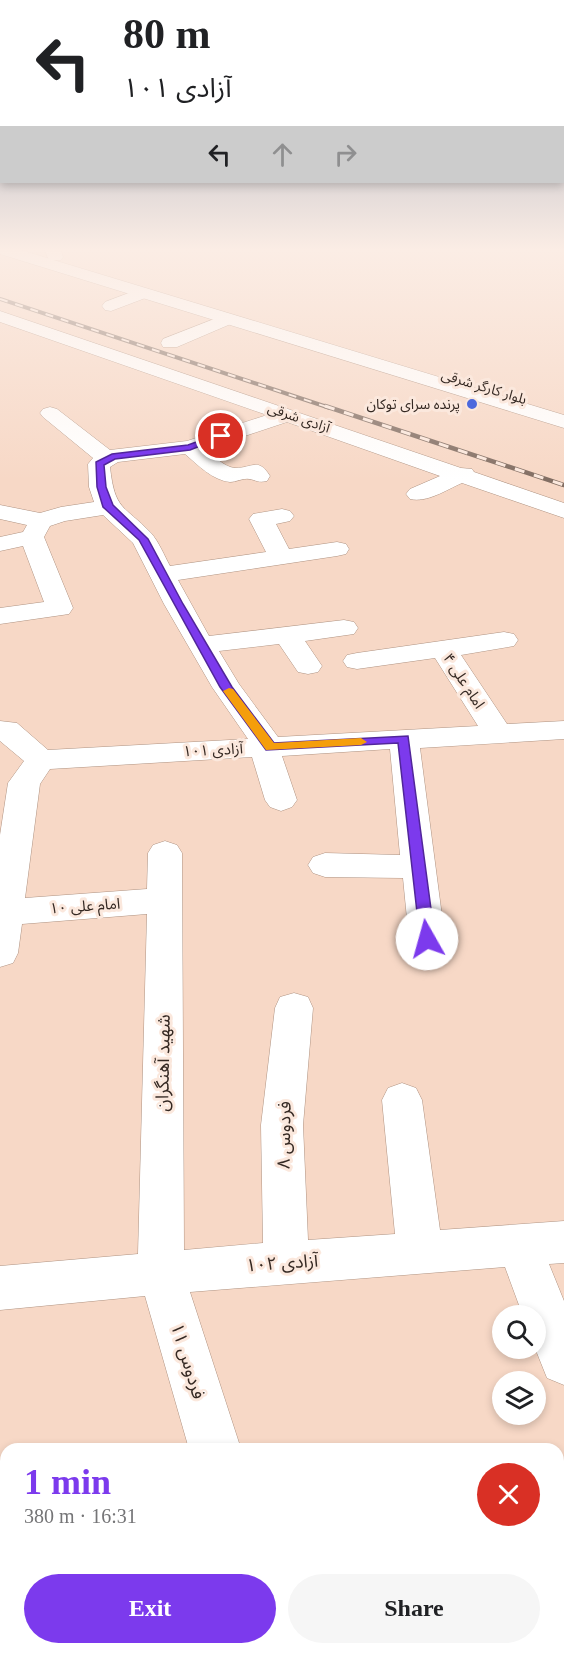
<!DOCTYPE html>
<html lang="en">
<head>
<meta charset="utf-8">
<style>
	:root { --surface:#fff; --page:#f6f6f6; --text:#202124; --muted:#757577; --accent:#7c3aed }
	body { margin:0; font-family:"Times New Roman","Noto Sans Arabic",serif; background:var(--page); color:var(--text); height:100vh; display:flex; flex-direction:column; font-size:22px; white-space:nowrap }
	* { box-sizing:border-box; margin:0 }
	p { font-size:20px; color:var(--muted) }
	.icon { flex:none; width:33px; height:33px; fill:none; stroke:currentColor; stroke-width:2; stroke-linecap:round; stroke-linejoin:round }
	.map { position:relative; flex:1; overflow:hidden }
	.details { position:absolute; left:0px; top:1443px; width:564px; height:212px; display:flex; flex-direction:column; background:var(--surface); border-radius:18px 18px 0 0; box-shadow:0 3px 9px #0003 }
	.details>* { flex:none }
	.top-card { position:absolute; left:0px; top:0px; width:564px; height:183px; box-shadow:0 3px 9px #0003; background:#fff; color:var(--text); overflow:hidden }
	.controls { position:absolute; left:492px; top:1305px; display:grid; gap:12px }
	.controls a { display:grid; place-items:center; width:54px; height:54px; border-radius:50%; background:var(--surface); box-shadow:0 3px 9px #0003; font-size:30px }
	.pin { position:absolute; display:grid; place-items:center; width:51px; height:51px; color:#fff; margin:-26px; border:3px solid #fff; border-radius:50%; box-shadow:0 2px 6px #0007 }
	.me { position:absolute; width:66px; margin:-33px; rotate:353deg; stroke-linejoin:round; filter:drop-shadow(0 0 4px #0008) }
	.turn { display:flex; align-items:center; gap:21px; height:126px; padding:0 24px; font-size:27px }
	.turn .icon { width:78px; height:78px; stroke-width:2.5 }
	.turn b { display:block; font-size:42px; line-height:51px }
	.lanes { display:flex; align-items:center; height:57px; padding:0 24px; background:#0003; justify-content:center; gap:30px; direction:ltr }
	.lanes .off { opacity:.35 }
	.round { display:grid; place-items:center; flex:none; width:63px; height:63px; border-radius:32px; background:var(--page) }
	.overview { display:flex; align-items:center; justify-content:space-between; height:102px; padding:0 24px }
	h1 { font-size:36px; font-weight:600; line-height:45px; color:var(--accent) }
	.button { display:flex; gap:12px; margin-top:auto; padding:12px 24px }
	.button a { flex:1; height:69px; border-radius:36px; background:var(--accent); color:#fff; font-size:24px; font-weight:600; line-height:69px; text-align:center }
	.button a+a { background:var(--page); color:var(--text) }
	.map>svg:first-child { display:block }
</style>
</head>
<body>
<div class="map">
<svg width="564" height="1654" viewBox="0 0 564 1654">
	<rect width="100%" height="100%" fill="#f7d8c6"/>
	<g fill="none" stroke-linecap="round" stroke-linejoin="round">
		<!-- minor casing -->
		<g stroke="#af9382" stroke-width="1">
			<g id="minor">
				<path d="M 44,248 L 60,248 L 63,257 L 61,260 L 49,260 Z"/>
				<path d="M 142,288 L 148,289 L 151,293 L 148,297 L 111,311 L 105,310 L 102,306 L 105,302 Z"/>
				<path d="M 0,311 L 461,468 L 472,469 L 474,472 L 564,503 L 564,518 L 462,483 C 446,490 427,503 410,499 L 406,494 L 410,489 L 440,476 L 287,422 L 206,449 C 214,456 224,467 235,468 C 253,468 258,457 270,476 L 267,481 C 258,483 256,480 249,479 C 243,478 236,482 230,482 C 212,480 198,465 185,454 L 118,462 L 110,467 C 115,511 123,504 151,533 C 159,542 164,555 170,566 L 266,552 L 249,519 L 253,514 L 282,509 L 290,511 L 294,516 L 290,521 L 276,524 L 289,549 L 337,542 L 346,544 L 349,549 L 346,554 L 337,556 L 178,580 L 209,636 L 344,620 L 354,622 L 358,628 L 354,634 L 305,641 L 322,666 L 318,672 L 308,674 L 298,672 L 279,644 L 219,651 L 239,684 L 278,737 L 478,726 L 435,658 L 357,669 L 347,667 L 343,661 L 347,655 L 357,653 L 504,632 L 514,634 L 518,640 L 514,646 L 461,655 L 507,724 L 564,721 L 564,739 L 420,748 L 445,939 L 440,948 L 427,952 L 414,948 L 409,939 L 403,878 L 325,877 L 313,873 L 308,865 L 313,857 L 325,853 L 400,855 L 390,749 L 282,756 L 297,800 L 292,807 L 281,811 L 270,807 L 265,800 L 252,757 L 50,769 L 40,784 L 25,898 L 147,889 L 148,853 L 153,845 L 165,841 L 177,845 L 182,853 L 184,1250 L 263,1243 L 261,1125 L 275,1008 L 280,997 L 294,993 L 308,997 L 313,1008 L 303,1125 L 308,1240 L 395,1234 L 382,1100 L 388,1088 L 402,1083 L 416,1088 L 422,1100 L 440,1230 L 564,1221 L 564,1263 L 549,1264 L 564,1301 L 564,1385 L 547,1378 L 535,1348 L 536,1316 L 523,1316 L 505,1267 L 190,1292 L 241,1449 L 189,1449 L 145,1296 L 0,1310 L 0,1266 L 138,1254 L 147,914 L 22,924 L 18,953 L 13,963 L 0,967 L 0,835 L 8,783 L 24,761 L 0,741 L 0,721 L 17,723 L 48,750 L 248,739 L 212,687 L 164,604 L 133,543 L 103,515 L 65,521 L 50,526 L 44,537 L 73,608 L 69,614 L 0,624 L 0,608 L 44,602 L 23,546 L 0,551 L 0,537 L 23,532 L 27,525 L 0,519 L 0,505 L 40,513 L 61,507 L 94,502 L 89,487 L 88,464 L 93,458 L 43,417 L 40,413 L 43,409 L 50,407 L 57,409 L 110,450 L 187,441 L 267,415 L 0,322 Z"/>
				<path d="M 227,314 L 233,315 L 236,319 L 233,323 L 177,347 L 163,347 L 161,343 L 163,339 Z"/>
				<path d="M 6,1479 L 6,1531 L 0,1532 L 0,1480 Z"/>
				<path d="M 564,1590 L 564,1646 L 558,1648 L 558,1592 Z"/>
			</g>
		</g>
		<!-- major casing -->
		<g stroke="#af9382" stroke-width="1">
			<path id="major" d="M 0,248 L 14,248 L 564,415 L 564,428 L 0,254 Z"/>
		</g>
		<!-- minor -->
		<use href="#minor" fill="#fff" fill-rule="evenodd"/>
		<!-- major -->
		<use href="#major" fill="#fff" fill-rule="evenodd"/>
		<!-- rail-far1 casing -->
		<g stroke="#826e63" stroke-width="4">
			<path id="rail-far1" d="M 0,299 L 330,408"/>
		</g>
		<!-- rail casing -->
		<g stroke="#826e63" stroke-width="4.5">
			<path id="rail" d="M 325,406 L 564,485"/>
		</g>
		<!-- rail-far1 -->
		<use href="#rail-far1" stroke="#fbe8dd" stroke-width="2" stroke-dasharray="8" stroke-linecap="butt"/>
		<!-- rail -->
		<use href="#rail" stroke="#fbe8dd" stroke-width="3" stroke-dasharray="10" stroke-linecap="butt"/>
	</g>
	<!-- sky -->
	<linearGradient id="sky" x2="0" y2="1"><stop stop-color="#96a0b2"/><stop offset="0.52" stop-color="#fbede5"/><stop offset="1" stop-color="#fbede5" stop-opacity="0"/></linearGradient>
	<rect width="564" height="480" fill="url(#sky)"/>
	<!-- route -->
	<path fill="#7c3aed" stroke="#51269a" stroke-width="1.5" d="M 218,434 L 226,436 L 190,450 L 115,459 L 104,465 L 106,487 L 113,505 L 148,539 L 183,604 L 232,687 L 274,743 L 408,736 L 435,939 L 433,943 L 422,943 L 420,939 L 398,743 L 266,750 L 220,687 L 139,540 L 103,507 L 97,487 L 96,462 L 112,454 L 188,445 Z"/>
	<!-- slow -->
	<path fill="#f59e0b" d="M 229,688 L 233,689 L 274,743 L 361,738 L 367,742 L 361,745 L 266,750 L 223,691 Z"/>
	<!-- markers -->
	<circle fill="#4d69dd" stroke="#fbe8dd" stroke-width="2" cx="472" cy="404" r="6"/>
	<g text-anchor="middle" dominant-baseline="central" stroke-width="6" stroke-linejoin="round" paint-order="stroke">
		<!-- far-street labels -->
		<g font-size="14" fill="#342822" stroke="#fbe8dd">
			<text transform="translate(484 387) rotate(17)">بلوار کارگر شرقی</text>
			<text transform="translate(299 418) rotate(19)">آزادی شرقی</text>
		</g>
		<!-- far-poi labels -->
		<g font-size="14" fill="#342822" stroke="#fbe8dd" text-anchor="end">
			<text x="460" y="404">پرنده سرای توکان</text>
		</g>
		<!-- street labels -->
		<g font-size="15" fill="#342822" stroke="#fbe8dd">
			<text transform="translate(464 681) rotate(57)">امام علی ۴</text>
			<text transform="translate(213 750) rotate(-3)">آزادی ۱۰۱</text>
			<text transform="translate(85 906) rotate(-4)">امام علی ۱۰</text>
		</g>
		<!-- near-street labels -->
		<g font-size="18" fill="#342822" stroke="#fbe8dd">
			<text transform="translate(163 1063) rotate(-89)">شهید آهنگران</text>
			<text transform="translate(284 1135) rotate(-89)">فردوس ۸</text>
			<text transform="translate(282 1263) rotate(-4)">آزادی ۱۰۲</text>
			<text transform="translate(188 1361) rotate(73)">فردوس ۱۱</text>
		</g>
	</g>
</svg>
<div class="controls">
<a><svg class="icon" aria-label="search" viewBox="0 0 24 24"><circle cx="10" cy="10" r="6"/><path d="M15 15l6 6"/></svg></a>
<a><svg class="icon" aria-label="layers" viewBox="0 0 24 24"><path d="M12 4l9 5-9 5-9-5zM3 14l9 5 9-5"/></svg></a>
</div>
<div class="pin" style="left:221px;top:436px;background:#d93025"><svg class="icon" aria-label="arrive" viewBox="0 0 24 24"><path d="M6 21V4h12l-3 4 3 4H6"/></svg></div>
<svg class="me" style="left:427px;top:939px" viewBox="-20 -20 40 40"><circle r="19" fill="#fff"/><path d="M0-13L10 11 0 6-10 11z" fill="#7c3aed"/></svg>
<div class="top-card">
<div class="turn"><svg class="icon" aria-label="left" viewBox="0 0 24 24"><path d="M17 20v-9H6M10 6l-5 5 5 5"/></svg><div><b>80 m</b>آزادی ۱۰۱</div></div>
<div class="lanes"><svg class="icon" aria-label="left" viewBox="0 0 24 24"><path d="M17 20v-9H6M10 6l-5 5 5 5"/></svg><svg class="icon off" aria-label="ahead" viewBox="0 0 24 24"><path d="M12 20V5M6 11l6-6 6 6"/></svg><svg class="icon off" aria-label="right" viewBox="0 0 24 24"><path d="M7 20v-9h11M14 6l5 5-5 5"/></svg></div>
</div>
<section class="details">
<div class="overview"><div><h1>1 min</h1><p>380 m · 16:31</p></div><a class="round" style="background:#d93025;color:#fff"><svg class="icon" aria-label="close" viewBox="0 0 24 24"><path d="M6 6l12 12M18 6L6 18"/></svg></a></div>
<div class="button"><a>Exit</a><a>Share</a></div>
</section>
</div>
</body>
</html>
